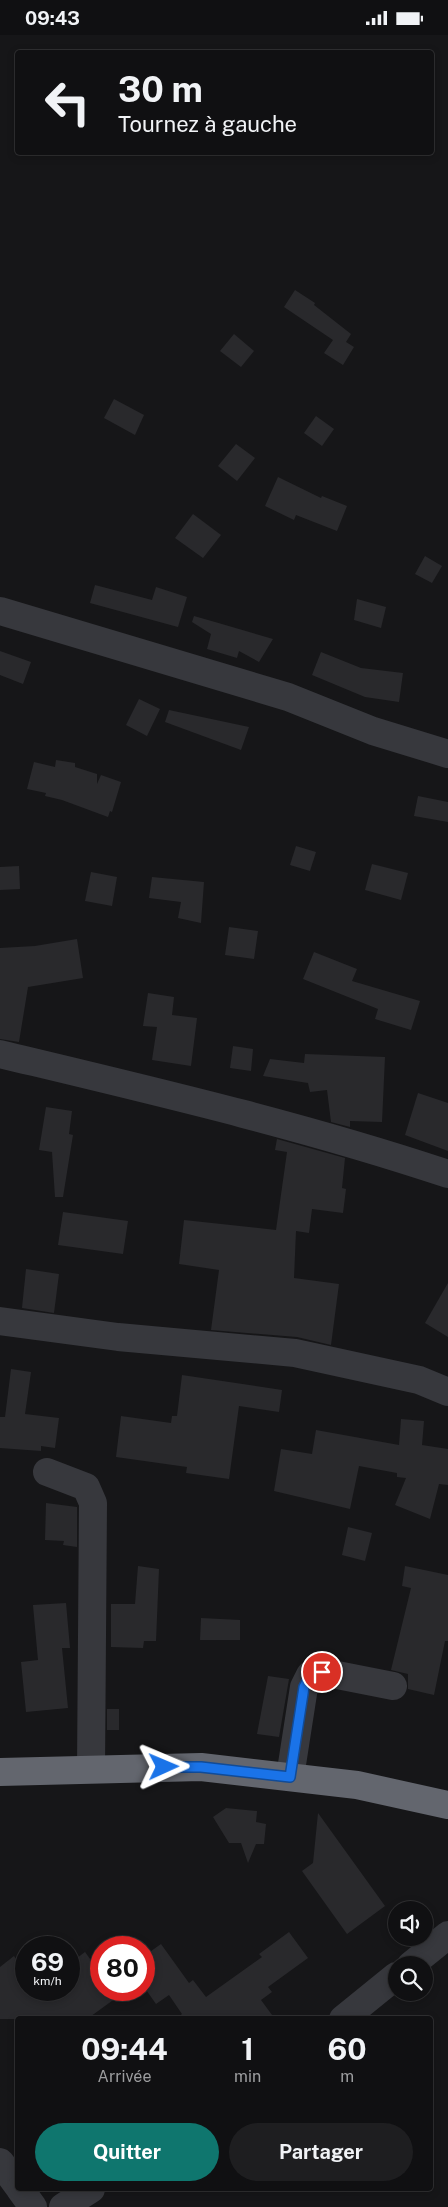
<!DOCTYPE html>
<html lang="fr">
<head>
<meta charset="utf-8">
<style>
	:root { --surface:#101012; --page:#1e1e20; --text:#f1f3f6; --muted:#9c9d9f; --line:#303032; --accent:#0f766e }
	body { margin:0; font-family:"Public Sans",sans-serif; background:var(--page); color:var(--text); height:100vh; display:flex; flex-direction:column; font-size:19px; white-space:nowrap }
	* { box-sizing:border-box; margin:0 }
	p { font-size:16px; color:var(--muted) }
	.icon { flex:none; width:28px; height:28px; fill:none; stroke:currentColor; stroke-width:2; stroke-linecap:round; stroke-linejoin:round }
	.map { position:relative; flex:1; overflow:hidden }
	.side { position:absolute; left:15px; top:1981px; width:418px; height:175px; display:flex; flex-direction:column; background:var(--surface); border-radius:5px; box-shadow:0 2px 8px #0003,0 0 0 1px var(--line) }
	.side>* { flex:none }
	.hud { position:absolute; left:15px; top:15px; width:419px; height:105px; border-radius:5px; box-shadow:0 2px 8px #0003,0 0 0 1px var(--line); background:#101012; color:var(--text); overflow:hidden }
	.controls { position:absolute; left:388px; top:1866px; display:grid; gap:10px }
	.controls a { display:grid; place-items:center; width:45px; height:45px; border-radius:50%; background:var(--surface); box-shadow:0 2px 8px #0003,0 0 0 1px var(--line); font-size:25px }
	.speed { position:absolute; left:15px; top:1901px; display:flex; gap:10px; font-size:25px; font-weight:700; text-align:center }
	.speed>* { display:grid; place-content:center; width:65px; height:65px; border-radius:50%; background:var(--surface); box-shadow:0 2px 8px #0003,0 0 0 1px var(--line); line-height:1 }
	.speed small { font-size:12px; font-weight:400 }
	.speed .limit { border:8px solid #d22; background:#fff; color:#111 }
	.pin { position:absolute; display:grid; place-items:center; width:42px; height:42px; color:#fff; margin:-21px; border:2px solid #fff; border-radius:50%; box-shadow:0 1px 5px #0007 }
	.me { position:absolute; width:55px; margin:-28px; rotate:89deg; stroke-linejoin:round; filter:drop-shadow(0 0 4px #0008) }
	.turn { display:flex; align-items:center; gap:18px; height:105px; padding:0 20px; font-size:22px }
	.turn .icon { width:65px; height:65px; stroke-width:2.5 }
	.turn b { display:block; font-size:35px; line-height:42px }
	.eta { display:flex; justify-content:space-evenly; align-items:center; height:85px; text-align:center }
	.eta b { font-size:30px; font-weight:700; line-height:35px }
	.action { display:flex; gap:10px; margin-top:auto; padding:10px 20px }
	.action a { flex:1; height:58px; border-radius:30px; background:var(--accent); color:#fff; font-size:20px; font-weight:700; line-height:58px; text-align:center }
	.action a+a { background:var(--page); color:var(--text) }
	.status { display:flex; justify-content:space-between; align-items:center; height:35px; padding:0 25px; background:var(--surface); direction:ltr }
	.status svg { height:14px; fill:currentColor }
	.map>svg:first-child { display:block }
</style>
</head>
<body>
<div class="status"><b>09:43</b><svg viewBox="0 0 49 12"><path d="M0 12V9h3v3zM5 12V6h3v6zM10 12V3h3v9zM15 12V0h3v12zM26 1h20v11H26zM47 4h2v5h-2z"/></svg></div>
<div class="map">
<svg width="448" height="2172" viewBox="0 0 448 2172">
	<rect width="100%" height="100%" fill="#161618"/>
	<!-- building -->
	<g fill="#29292c">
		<path d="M 295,255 L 315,268 L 314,270 L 351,299 L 346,307 L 354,312 L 343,330 L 324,318 L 333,305 L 284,272 Z"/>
		<path d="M 234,299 L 254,316 L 241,332 L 220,316 Z"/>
		<path d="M 114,364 L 144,380 L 135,400 L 104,383 Z"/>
		<path d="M 316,381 L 334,394 L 322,411 L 304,398 Z"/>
		<path d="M 236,409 L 255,423 L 237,446 L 218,431 Z"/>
		<path d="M 278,442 L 321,463 L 322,461 L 347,471 L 337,496 L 296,480 L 294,485 L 265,471 Z"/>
		<path d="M 193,479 L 221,500 L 203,523 L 175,503 Z"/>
		<path d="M 425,521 L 442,531 L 432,548 L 415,539 Z"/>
		<path d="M 95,550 L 152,565 L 156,552 L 187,562 L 178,592 L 90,568 Z"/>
		<path d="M 357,564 L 386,572 L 381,593 L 354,585 Z"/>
		<path d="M 194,581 L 215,587 L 273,604 L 259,627 L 239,616 L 237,623 L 207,614 L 211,599 L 192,587 Z"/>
		<path d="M 0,616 L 31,627 L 23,649 L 0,640 Z"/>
		<path d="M 321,617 L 361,633 L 403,638 L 399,667 L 365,662 L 312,640 Z"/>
		<path d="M 139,664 L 160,674 L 147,701 L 126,690 Z"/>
		<path d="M 169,675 L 249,692 L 241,715 L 165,687 Z"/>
		<path d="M 56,725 L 75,728 L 75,732 L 97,739 L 97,749 L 101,740 L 121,747 L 112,777 L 110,776 L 108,782 L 62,765 L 45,761 L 46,758 L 27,754 L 34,727 L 55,732 Z"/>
		<path d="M 418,761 L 448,767 L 448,787 L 414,781 Z"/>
		<path d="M 296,811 L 316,817 L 310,836 L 290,830 Z"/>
		<path d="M 372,829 L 408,838 L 401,865 L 365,855 Z"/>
		<path d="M 19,831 L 20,854 L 0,855 L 0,832 Z"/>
		<path d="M 91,837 L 117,842 L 112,871 L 85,866 Z"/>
		<path d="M 152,842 L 204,847 L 201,888 L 178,883 L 181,867 L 149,863 Z"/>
		<path d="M 229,892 L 258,896 L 254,924 L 225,920 Z"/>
		<path d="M 77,904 L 83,943 L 28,952 L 19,1007 L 0,1004 L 0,913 L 35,911 Z"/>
		<path d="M 314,917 L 357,934 L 352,946 L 420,966 L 411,995 L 375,984 L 378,974 L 303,944 Z"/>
		<path d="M 148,958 L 174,962 L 172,980 L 197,983 L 191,1031 L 152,1025 L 157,992 L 143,991 Z"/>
		<path d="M 233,1011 L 253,1014 L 251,1036 L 230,1033 Z"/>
		<path d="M 305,1019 L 385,1022 L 382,1087 L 350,1086 L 350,1092 L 331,1087 L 327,1055 L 310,1057 L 308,1048 L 263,1041 L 270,1024 L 304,1028 Z"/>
		<path d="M 418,1058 L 448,1068 L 448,1116 L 405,1100 Z"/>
		<path d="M 46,1072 L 72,1076 L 69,1099 L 73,1100 L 63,1162 L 55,1162 L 52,1117 L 39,1115 Z"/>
		<path d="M 277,1104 L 345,1123 L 342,1153 L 346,1154 L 343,1178 L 312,1174 L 309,1198 L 296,1196 L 294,1243 L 339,1249 L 331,1310 L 297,1302 L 211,1295 L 219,1235 L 179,1229 L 184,1185 L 276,1195 L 287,1117 L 275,1115 Z"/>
		<path d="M 63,1177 L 128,1186 L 123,1219 L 58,1210 Z"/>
		<path d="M 26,1234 L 59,1239 L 54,1278 L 22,1273 Z"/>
		<path d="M 448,1248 L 448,1302 L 425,1288 Z"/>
		<path d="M 11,1334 L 31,1337 L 25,1379 L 59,1383 L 55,1413 L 41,1411 L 41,1416 L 0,1413 L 0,1382 L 5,1382 Z"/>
		<path d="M 182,1340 L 282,1355 L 279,1377 L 239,1371 L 229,1444 L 186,1438 L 187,1432 L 116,1422 L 121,1381 L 171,1388 L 172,1381 L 177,1381 Z"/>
		<path d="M 401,1384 L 424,1386 L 422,1410 L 448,1414 L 448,1450 L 439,1449 L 430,1484 L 395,1470 L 406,1443 L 397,1442 L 397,1438 L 359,1431 L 350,1474 L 274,1456 L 281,1414 L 312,1419 L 316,1395 L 399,1410 Z"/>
		<path d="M 46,1468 L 77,1472 L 77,1512 L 63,1510 L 64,1506 L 45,1505 Z"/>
		<path d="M 348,1492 L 372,1498 L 365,1526 L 342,1520 Z"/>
		<path d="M 138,1531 L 159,1534 L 156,1606 L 144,1606 L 143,1613 L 111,1612 L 111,1569 L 135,1569 Z"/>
		<path d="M 405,1531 L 448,1540 L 448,1606 L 445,1606 L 434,1660 L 408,1654 L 408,1639 L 391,1635 L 411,1553 L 402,1551 Z"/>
		<path d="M 66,1568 L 70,1613 L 62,1613 L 68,1673 L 26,1677 L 21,1627 L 38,1625 L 33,1570 Z"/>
		<path d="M 201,1583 L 240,1585 L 240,1605 L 200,1605 Z"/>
		<path d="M 268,1641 L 289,1644 L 279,1702 L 257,1699 Z"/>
		<rect x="107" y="1674" width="12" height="21"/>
		<path d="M 226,1773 L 257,1776 L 256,1787 L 266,1789 L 264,1809 L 256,1809 L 248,1828 L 241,1808 L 229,1808 L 213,1782 Z"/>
		<path d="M 318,1778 L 385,1871 L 347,1899 L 302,1836 L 313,1828 Z"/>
		<path d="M 289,1897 L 308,1923 L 268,1952 L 272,1957 L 261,1965 L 275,1984 L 176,1984 L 182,1979 L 169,1960 L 156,1969 L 144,1952 L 144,1921 L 161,1909 L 189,1948 L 193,1945 L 206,1962 L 262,1922 L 259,1919 Z"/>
		<path d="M 85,1917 L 101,1939 L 101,1955 L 127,1955 L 87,1984 L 0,1984 L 0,1932 L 14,1921 L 26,1938 L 26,1955 L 69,1955 L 69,1929 Z"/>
	</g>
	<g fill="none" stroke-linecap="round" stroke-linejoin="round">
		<!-- minor -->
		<g stroke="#37383d" stroke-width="28">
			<path d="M 0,576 L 288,662 L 373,696 L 448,719"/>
			<path d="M 0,1019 C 150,1055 301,1090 448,1139"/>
			<path d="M 0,1286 L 118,1302 L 295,1318 L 419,1345 L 448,1357"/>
			<path d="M 47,1437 L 86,1452 L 93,1468 L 91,1734"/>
			<path d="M 290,1742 L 304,1652 L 310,1640 L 322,1637 L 393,1651"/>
			<path d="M 411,1930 L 448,1900"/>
			<path d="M 343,1984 L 396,1941"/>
			<path d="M 0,2127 L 18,2151"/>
			<path d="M 20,2154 L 33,2172"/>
			<path d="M 63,2172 L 91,2154"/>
		</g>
		<!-- highway -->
		<path stroke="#63666e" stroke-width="28" d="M 0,1737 L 201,1732 L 357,1750 L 448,1770"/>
	</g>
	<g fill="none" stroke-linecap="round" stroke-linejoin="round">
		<!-- route casing -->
		<g stroke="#114b97" stroke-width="12">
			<path id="route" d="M 164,1732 L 201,1732 L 290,1742 L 304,1652 L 310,1640 L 322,1637"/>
		</g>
		<!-- route -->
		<use href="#route" stroke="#1a73e8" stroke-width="9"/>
	</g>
</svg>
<div class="controls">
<a><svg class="icon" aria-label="sound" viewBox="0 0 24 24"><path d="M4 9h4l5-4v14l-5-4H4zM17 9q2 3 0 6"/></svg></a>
<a><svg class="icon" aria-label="search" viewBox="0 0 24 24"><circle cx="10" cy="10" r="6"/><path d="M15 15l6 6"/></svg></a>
</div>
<div class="speed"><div>69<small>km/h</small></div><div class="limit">80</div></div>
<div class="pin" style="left:322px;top:1637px;background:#d93025"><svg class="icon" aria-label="arrive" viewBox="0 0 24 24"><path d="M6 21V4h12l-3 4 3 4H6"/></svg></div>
<svg class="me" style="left:164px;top:1732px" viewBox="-20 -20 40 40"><path d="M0-17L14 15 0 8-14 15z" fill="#1a73e8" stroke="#fff" stroke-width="4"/></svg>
<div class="hud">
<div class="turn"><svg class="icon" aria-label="left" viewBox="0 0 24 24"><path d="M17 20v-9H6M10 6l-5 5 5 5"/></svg><div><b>30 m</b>Tournez à gauche</div></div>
</div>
<section class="side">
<div class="eta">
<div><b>09:44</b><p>Arrivée</p></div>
<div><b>1</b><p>min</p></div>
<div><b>60</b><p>m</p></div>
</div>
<div class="action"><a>Quitter</a><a>Partager</a></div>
</section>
</div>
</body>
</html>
